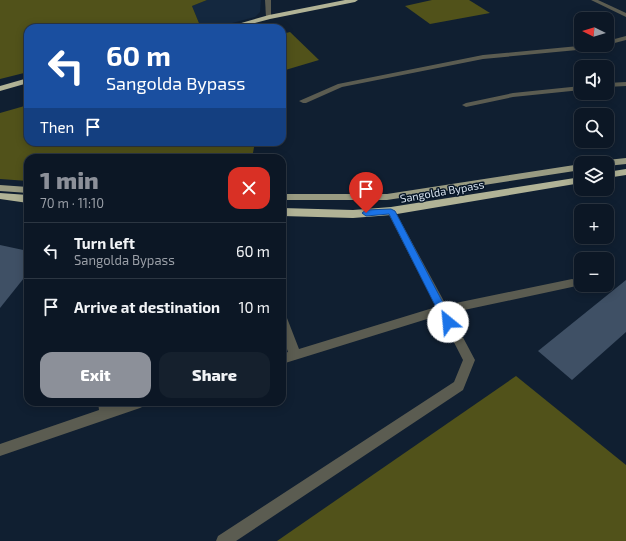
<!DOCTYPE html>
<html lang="en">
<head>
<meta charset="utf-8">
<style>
	:root { --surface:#0c1725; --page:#15202d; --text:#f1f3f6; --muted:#9a9fa7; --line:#2c3642; --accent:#8c9099 }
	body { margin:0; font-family:"Exo 2",sans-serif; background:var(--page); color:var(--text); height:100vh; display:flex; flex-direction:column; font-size:15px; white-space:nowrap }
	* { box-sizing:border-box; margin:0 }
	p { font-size:13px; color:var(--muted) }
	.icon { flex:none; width:22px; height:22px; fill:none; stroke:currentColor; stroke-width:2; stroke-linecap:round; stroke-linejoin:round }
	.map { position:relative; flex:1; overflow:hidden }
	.details { position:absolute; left:24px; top:154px; width:262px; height:252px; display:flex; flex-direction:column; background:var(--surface); border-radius:12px; box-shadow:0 2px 10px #0003,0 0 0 1px var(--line) }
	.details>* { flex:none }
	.guide { position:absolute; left:24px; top:24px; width:262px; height:122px; border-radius:12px; box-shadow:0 2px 10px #0003,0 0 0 1px var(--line); background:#1a4fa0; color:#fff; overflow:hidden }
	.needle { width:26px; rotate:275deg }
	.fabs { position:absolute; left:574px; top:12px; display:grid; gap:8px }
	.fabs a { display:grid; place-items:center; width:40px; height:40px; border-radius:8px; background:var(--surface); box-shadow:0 2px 10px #0003,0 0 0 1px var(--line); font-size:20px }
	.pin { position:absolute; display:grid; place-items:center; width:34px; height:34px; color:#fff; margin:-41px -17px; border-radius:50% 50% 50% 0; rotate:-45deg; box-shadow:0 0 4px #0007 }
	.pin .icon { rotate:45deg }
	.me { position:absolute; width:44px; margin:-22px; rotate:332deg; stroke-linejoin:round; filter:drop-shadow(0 0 3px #0008) }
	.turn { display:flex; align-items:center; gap:14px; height:84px; padding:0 16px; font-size:18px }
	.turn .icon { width:52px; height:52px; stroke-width:2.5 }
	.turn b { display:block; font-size:28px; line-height:34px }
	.then { display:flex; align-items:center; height:38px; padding:0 16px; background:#0003; gap:8px; font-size:15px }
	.round { display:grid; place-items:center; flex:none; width:42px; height:42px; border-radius:12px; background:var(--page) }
	.overview { display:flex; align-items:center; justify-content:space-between; height:68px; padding:0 16px }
	h1 { font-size:24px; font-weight:800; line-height:30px; color:var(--accent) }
	.action { display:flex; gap:8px; margin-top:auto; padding:8px 16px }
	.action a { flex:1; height:46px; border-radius:12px; background:var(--accent); color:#fff; font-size:16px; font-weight:800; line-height:46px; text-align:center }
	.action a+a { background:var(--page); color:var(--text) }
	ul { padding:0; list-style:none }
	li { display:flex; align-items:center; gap:12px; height:56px; padding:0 16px; border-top:1px solid var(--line) }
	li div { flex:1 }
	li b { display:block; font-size:15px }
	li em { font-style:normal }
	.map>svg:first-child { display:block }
</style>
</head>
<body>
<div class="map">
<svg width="626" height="541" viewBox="0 0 626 541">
	<rect width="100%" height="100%" fill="#101f31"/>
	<!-- built -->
	<path fill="#14283f" d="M 207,0 L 261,0 L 260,12 L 255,17 L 213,28 L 201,28 L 192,6 Z"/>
	<!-- forest -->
	<g fill="#51521a">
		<path d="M 0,0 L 207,0 L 192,6 L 201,28 L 28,28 L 28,72 L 0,79 Z"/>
		<path d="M 432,0 L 469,0 L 490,13 L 430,24 L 405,6 Z"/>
		<path d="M 290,32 L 319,60 L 282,71 L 282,34 Z"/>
		<path d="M 28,105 L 28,142 L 255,142 L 252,158 L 28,158 L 28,181 L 0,179 L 0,113 Z"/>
		<path d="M 516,376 L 626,465 L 626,541 L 277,541 Z"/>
	</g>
	<!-- building -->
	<g fill="#3f5065">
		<path d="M 0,245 L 28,251 L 28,273 L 0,308 Z"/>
		<path d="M 626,280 L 626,332 L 572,380 L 538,351 Z"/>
	</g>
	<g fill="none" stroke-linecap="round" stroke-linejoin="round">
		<!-- street -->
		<g fill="#5b5c51" fill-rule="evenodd">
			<path d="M 265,0 L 271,0 L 271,18 L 266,17 Z"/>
			<path d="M 591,0 L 598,0 L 626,13 L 626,17 Z"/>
			<path d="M 626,36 L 626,40 L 607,45 L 607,41 Z"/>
			<path d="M 589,45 L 601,45 L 588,49 L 483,59 L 342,87 L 306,103 L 303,103 L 299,101 L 338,84 L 483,55 Z"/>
			<path d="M 626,82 L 626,86 L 607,87 L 607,83 Z"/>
			<path d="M 581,86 L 581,90 L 513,97 L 466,107 L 462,105 L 466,103 L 513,93 Z"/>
			<path d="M 391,208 L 395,211 L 446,305 L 572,279 L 576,280 L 577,283 L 576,286 L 572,287 L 450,313 L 475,360 L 463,390 L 236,541 L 216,541 L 218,536 L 454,382 L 463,360 L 440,315 L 282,364 L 282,354 L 288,352 L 282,334 L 282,314 L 286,315 L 287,318 L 299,349 L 436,307 L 387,211 Z"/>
			<path d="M 98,402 L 110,402 L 111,406 L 123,402 L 146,402 L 144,406 L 140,408 L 0,456 L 0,444 L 99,410 Z"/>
		</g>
		<!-- primary -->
		<g fill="#999b82" fill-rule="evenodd">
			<path d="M 626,158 L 626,164 L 607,166 L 607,163 L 603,163 L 607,160 Z"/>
			<path d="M 581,164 L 581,170 L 387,200 L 282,200 L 282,194 L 387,194 Z"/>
			<path d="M 0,185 L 28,187 L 28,193 L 0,191 Z"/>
		</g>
		<!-- highway -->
		<g fill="#b1b396" fill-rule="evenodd">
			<path d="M 345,0 L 358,0 L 355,2 L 270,19 L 236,28 L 224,28 L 269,15 Z"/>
			<path d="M 28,78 L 28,83 L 0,91 L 0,86 Z"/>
			<path d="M 626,169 L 626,175 L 607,178 L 607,172 Z"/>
			<path d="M 581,177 L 581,183 L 391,215 L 353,218 L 282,216 L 282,208 L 353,210 L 391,207 Z"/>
			<path d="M 0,193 L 28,195 L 28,203 L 0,199 Z"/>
		</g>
	</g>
	<!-- route -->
	<path fill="#1a73e8" stroke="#114b97" d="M 391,209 L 395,211 L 452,320 L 453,322 L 452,325 L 445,325 L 389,214 L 366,216 L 362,213 L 366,210 Z"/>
	<g text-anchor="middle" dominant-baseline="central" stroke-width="3" stroke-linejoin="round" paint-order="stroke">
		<!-- street labels -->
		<g font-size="11" fill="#d9e4f0" stroke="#071627">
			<text transform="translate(442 191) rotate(-10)">Sangolda Bypass</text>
		</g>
	</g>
</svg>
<div class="fabs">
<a><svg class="needle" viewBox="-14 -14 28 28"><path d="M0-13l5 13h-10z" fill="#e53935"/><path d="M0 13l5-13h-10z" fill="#9a9fa7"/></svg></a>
<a><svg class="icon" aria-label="sound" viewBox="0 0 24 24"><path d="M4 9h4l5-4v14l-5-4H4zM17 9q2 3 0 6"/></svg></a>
<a><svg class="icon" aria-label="search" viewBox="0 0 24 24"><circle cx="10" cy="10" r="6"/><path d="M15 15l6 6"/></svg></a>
<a><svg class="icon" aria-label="layers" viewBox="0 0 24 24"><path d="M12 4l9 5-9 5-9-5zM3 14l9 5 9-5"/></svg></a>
<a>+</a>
<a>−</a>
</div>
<div class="pin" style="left:366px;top:213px;background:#d93025"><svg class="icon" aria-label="arrive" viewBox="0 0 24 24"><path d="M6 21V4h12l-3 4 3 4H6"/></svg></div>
<svg class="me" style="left:448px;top:322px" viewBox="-20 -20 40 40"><circle r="19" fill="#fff"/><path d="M0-13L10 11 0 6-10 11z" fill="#1a73e8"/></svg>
<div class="guide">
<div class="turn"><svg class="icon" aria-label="left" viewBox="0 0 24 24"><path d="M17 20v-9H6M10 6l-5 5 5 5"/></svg><div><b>60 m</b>Sangolda Bypass</div></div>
<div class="then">Then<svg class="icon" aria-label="arrive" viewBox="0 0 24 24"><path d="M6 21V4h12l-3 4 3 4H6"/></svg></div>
</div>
<section class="details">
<div class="overview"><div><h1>1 min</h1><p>70 m · 11:10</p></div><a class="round" style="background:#d93025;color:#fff"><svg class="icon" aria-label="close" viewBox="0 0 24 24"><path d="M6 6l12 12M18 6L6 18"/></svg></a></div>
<ul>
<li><svg class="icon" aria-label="left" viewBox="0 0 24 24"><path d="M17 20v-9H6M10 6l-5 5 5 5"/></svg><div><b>Turn left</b><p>Sangolda Bypass</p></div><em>60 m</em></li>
<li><svg class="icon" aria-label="arrive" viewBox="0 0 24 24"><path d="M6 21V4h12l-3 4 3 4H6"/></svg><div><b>Arrive at destination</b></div><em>10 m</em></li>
</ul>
<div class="action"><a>Exit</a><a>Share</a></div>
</section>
</div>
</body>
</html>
